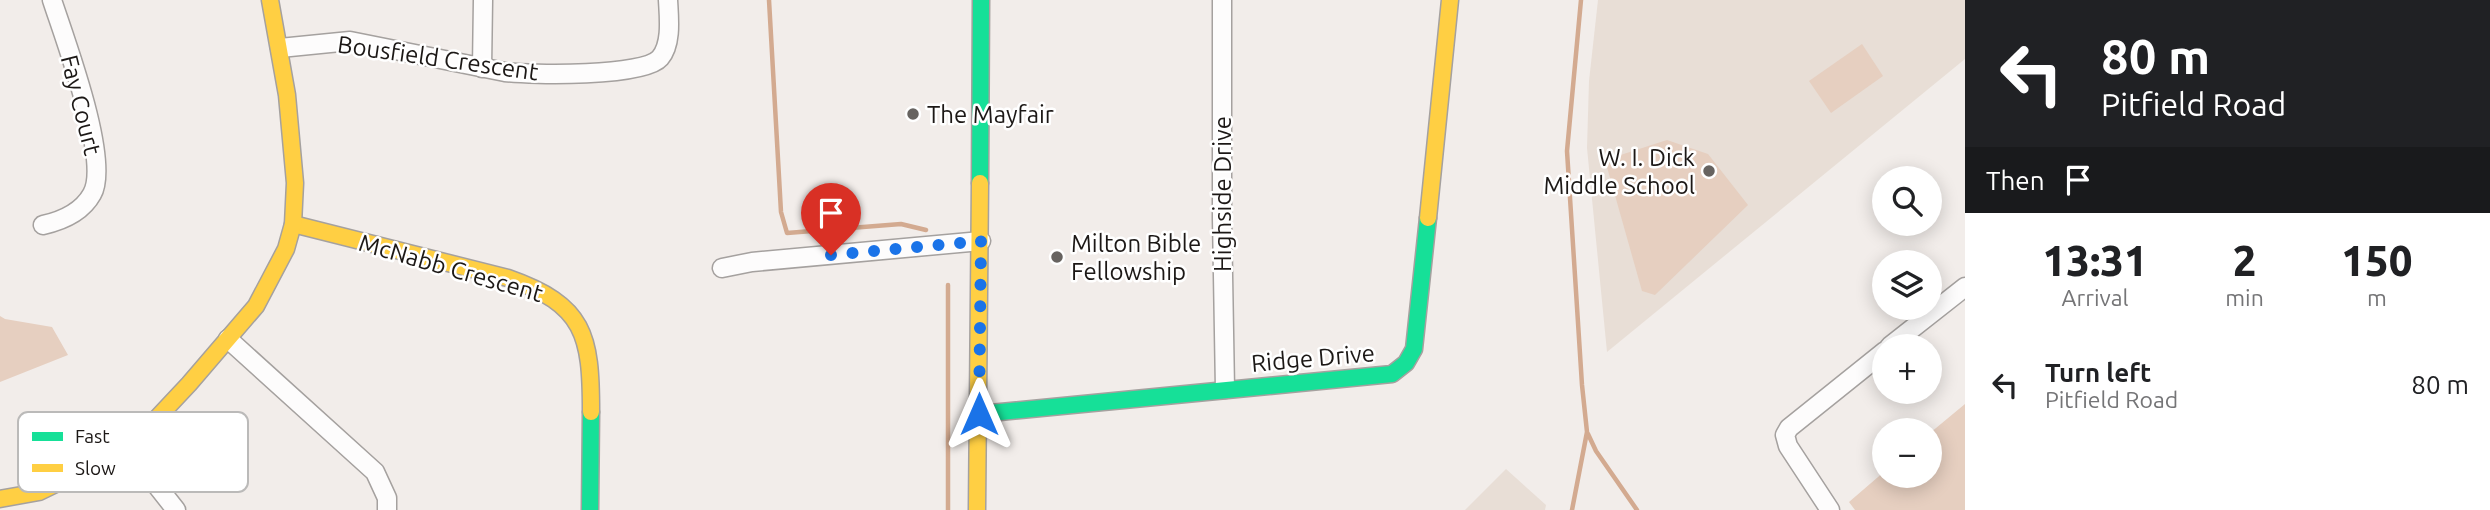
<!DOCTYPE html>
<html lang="en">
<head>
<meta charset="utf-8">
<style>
	:root { --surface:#fff; --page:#f6f6f6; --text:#202124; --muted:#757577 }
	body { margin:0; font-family:Ubuntu,sans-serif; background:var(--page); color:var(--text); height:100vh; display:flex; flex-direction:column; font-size:26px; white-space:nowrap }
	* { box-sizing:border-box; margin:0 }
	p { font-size:23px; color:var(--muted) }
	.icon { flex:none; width:38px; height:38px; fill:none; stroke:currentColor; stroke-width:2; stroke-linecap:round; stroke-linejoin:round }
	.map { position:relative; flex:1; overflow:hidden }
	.details { display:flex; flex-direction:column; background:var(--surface); width:525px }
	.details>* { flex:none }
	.hud { background:#202124; color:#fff; overflow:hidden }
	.fabs { position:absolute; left:1872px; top:166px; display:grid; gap:14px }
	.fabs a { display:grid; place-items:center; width:70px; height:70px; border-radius:50%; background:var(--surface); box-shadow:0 4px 18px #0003; font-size:35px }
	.pin { position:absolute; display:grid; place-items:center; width:60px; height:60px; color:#fff; margin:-72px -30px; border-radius:50% 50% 50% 0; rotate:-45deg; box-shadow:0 0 7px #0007 }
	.pin .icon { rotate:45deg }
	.me { position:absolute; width:77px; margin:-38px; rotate:0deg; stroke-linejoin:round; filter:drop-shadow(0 0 5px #0008) }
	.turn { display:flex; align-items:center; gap:24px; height:147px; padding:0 21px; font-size:32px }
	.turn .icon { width:91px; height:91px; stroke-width:2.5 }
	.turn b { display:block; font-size:49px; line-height:60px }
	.then { display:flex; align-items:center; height:66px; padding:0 21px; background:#0003; gap:14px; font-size:26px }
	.eta { display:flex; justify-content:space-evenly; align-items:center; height:119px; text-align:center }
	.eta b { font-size:42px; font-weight:800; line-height:49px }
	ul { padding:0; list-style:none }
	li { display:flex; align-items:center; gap:21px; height:105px; padding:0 21px }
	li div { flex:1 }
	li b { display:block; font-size:26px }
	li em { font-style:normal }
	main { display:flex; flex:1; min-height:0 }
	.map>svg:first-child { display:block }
</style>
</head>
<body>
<main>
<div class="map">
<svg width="1965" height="510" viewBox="0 0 1965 510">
	<rect width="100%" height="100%" fill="#f2edea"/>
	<!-- built -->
	<g fill="#e8ded6">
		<path d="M 1598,0 L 1965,0 L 1965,59 L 1607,352 L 1587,148 L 1589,81 Z"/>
		<path d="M 1506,469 L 1546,505 L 1545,510 L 1465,510 Z"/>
	</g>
	<!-- park -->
	<g fill="#e6cfc0">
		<path d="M 1862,44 L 1883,76 L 1831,113 L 1809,81 Z"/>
		<path d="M 1667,140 L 1708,154 L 1748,205 L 1655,295 L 1642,291 L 1605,160 Z"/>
		<path d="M 0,316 L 5,319 L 52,327 L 68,355 L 0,382 Z"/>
		<path d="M 1965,404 L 1965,510 L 1855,510 L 1849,502 L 1885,471 L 1885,476 L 1930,476 L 1930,433 Z"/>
	</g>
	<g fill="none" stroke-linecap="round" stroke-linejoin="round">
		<!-- stream -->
		<g stroke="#d3aa90" stroke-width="4.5">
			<path d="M 769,0 L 781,212 L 787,233 L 901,224 L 926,230"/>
			<path d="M 948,285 L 948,510"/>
			<path d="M 1588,434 L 1596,451 L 1637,510"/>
			<path d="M 1572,510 L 1587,432 L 1582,385 L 1567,151 L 1581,0"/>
		</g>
		<!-- street casing -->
		<g stroke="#a5a19f" stroke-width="21">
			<g id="street">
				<path d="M 1222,0 L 1222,218 L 1225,389"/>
				<path d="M 280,48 L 350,41 L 505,72 C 531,75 644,77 660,58 C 672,44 669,18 668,0"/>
				<path d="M 482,68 L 483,0"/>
				<path d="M 43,225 C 61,221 82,212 92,194 C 111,161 64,37 52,0"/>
				<path d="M 722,268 L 752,262 L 981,241"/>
				<path d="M 228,339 L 375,472 L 387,498 L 387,510"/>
				<path d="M 1890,346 L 1965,287"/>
				<path d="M 128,449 L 176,510"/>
				<path d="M 1830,510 L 1788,446 L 1785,435 L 1789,428 L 1885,351"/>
			</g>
		</g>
		<!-- fast casing -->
		<g stroke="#a5a19f" stroke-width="19">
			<g id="fast">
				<path d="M 980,183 L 981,0"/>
				<path d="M 980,414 L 1392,374 L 1406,363 L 1414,349 L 1428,218"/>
				<path d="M 590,510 L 591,412"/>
			</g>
		</g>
		<!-- slow casing -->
		<g stroke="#a5a19f" stroke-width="19">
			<g id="slow">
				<path d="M 1428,218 L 1450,0"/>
				<path d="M 293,224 L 508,278 C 585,305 591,335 591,412"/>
				<path d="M 0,499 L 39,492 L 128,449 L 189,384 L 256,306 L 286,249 L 293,224 L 295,183 L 287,95 L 270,0"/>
				<path d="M 977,510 L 980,183"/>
			</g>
		</g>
		<!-- street -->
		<use href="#street" stroke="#fdfcfc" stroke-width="18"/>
		<!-- fast -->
		<use href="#fast" stroke="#16e098" stroke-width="16"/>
		<!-- slow -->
		<use href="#slow" stroke="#ffcf43" stroke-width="16"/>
	</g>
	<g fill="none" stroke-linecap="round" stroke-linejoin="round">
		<!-- route -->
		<path stroke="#1a73e8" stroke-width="12" stroke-dasharray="0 21.6" d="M 831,255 L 981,241 L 979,414"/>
	</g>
	<!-- markers -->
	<g fill="#676360" stroke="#fff" stroke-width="2.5">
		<circle cx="913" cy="114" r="7"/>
		<circle cx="1709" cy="171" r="7"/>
		<circle cx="1057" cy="257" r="7"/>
	</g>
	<g text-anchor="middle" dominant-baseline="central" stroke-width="5" stroke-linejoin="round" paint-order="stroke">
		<!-- street labels -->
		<g font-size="24" fill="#1c1816" stroke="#fff">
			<text transform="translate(438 58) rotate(8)">Bousfield Crescent</text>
			<text transform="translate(81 105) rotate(76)">Fay Court</text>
			<text transform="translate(1222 194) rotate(-90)">Highside Drive</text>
			<text transform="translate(451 268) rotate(16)">McNabb Crescent</text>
			<text transform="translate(1313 358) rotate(-5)">Ridge Drive</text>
		</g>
		<!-- poi labels -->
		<g font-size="24" fill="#1c1816" stroke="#fff" text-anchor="start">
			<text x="927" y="114">The Mayfair</text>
			<text x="1695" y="157" text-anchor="end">W. I. Dick<tspan x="1695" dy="28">Middle School</tspan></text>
			<text x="1071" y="243">Milton Bible<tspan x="1071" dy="28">Fellowship</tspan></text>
		</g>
	</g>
	<!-- legend -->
	<rect x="18" y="412" width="230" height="80" rx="10" fill="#fff" stroke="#bbbab9" stroke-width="2"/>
	<rect x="32" y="432" width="31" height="9" fill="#16e098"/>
	<rect x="32" y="464" width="31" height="8" fill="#ffcf43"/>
	<g font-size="19" fill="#1c1816">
		<text x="75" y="443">Fast</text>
		<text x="75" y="475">Slow</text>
	</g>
</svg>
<div class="fabs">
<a><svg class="icon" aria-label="search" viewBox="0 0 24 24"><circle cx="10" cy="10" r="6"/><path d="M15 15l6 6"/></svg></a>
<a><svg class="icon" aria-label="layers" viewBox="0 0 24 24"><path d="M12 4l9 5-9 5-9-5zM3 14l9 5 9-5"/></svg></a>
<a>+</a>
<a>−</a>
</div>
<div class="pin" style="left:831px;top:255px;background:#d93025"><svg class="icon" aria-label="arrive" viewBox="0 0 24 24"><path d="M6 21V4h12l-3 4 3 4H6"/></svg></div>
<svg class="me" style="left:979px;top:414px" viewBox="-20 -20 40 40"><path d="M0-17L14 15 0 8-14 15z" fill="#1a73e8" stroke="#fff" stroke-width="4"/></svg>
</div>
<section class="details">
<div class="hud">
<div class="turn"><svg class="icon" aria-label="left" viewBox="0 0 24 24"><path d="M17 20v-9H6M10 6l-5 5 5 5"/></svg><div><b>80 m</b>Pitfield Road</div></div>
<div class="then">Then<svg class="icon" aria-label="arrive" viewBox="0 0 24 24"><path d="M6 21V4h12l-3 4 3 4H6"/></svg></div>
</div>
<div class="eta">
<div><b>13:31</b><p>Arrival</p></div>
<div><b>2</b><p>min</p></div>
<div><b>150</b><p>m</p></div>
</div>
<ul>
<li><svg class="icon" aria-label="left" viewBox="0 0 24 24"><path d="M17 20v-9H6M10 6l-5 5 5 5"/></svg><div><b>Turn left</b><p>Pitfield Road</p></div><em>80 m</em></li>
</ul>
</section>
</main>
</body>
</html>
